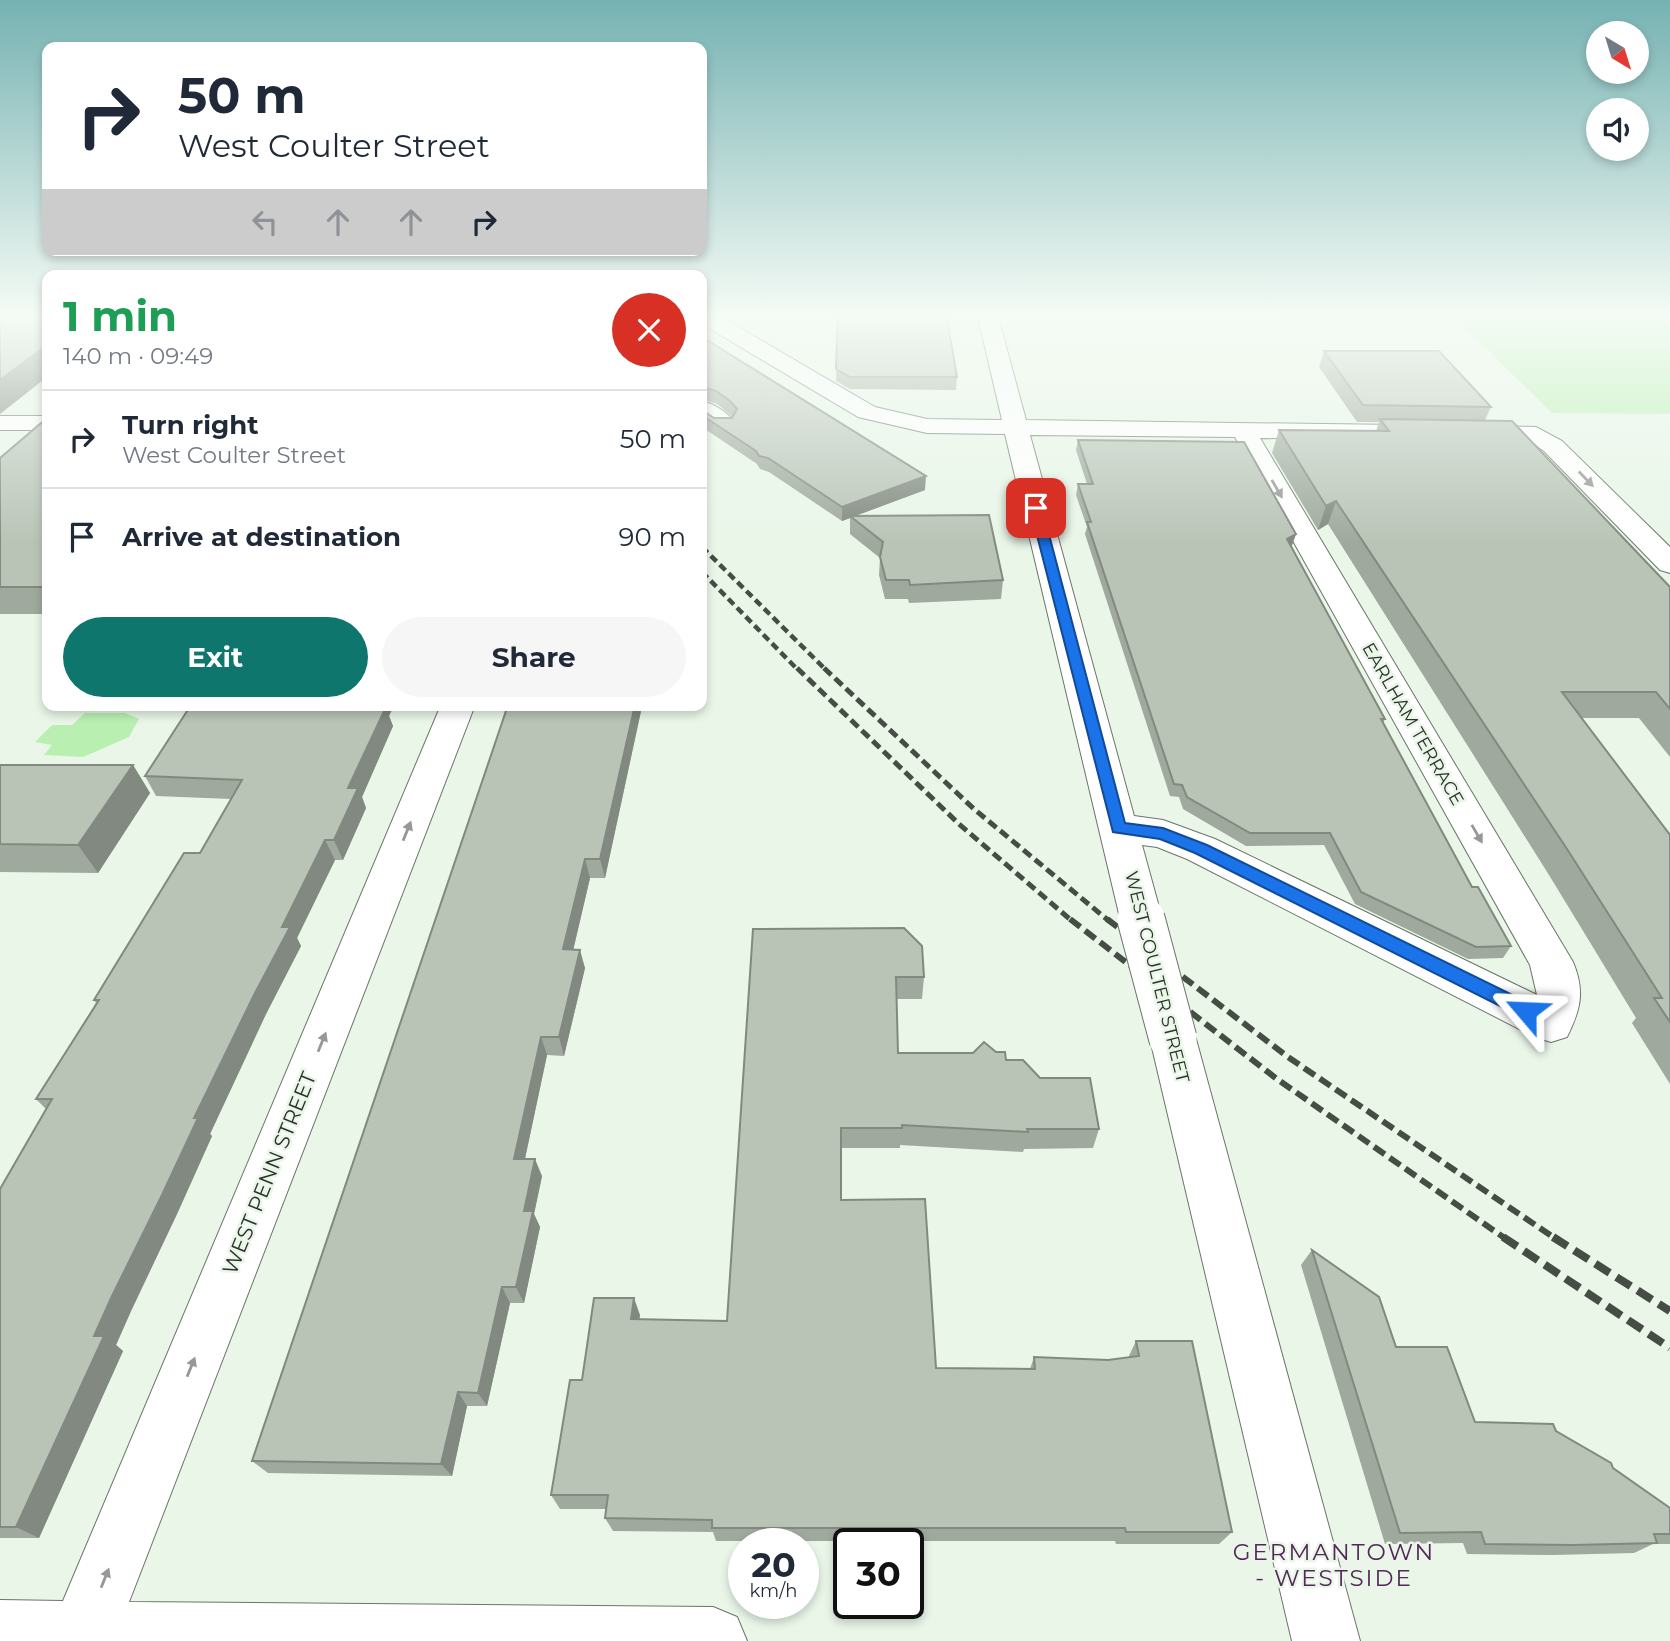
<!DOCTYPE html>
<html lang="en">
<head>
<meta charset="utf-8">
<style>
	:root { --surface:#fff; --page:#f6f6f7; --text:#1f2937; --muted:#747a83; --line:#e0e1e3; --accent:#0f766e }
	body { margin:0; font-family:Montserrat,sans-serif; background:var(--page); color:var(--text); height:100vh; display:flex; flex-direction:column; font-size:26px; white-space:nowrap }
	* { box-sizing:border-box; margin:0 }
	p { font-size:23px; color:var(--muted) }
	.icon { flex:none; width:38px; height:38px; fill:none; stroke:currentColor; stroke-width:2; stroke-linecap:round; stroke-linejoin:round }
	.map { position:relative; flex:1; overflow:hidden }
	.sheet { position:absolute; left:42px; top:270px; width:665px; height:441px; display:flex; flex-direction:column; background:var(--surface); border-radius:14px; box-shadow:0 4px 10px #0003 }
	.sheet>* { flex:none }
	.banner { position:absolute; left:42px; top:42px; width:665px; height:214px; border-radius:14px; box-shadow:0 4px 10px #0003; background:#fff; color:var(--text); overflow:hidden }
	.needle { width:46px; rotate:142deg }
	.controls { position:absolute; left:1586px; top:21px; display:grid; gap:14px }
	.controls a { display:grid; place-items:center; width:63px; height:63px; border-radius:50%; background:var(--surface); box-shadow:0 4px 10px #0003; font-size:35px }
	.speed { position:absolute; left:728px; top:1528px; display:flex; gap:14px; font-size:35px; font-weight:700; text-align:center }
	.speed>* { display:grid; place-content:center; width:91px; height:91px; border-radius:50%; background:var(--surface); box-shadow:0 4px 10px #0003; line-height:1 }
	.speed small { font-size:18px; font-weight:400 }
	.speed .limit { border:4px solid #111; border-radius:10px; background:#fff; color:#111 }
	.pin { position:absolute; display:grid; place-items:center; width:60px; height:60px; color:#fff; margin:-30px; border-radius:14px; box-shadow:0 4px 10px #0006 }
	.me { position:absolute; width:77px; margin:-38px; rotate:296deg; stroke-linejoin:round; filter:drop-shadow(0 0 5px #0008) }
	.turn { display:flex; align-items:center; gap:24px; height:147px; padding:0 21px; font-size:32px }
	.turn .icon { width:91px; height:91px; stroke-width:2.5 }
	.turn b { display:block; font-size:49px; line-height:60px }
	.lanes { display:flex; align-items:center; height:66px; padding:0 21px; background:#0003; justify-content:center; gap:35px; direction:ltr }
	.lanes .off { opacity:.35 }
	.round { display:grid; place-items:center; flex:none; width:74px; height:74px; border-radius:37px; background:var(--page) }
	.overview { display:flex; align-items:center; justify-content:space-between; height:119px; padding:0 21px }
	h1 { font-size:42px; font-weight:700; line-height:52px; color:#1e9e55 }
	.primary-button { display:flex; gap:14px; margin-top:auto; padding:14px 21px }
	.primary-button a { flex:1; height:80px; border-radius:42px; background:var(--accent); color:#fff; font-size:28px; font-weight:700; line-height:80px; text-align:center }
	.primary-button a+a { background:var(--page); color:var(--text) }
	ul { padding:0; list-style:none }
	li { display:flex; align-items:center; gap:21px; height:98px; padding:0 21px; border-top:2px solid var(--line) }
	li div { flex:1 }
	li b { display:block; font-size:26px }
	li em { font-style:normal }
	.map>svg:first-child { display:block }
</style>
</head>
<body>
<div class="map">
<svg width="1670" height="1641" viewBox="0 0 1670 1641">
	<rect width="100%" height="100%" fill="#e9f6e8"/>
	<!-- green -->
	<g fill="#b9f0b2">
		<path d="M 1279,313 L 1670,313 L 1670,414 L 1552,413 L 1458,321 L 1285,321 Z"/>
		<path d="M 85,713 L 125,713 L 139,719 L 129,737 L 83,757 L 44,755 L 52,745 L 35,742 L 52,725 L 72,725 Z"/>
	</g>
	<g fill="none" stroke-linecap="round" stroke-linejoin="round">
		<!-- minor casing -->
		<g stroke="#6b7569" stroke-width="2">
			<g id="minor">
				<path d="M 702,313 L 714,313 L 875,407 L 927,419 L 1002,420 L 977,313 L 997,313 L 1026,420 L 1536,427 L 1562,441 L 1670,547 L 1670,573 L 1660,570 L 1544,451 L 1530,441 L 1260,438 L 1573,962 C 1585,991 1581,1009 1567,1037 L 1551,1042 L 1535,1037 L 1187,859 L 1157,847 L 1142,845 L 1162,918 L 1156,929 L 1141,934 L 1126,929 L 1120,918 L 1005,434 L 927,433 L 858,417 L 702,324 ZM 1030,435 L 1235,437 L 1530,965 L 1537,995 L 1215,839 L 1163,820 L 1134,816 Z"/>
				<path d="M 702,401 C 714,404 729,413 736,424 L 733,429 L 715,429 L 702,419 Z"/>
				<rect x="0" y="416" width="47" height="14"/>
				<path d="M 441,705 L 475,705 L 129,1602 L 713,1607 L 737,1617 L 747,1641 L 0,1641 L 0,1600 L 63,1601 Z"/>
				<path d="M 1173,1019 L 1189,1025 L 1196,1039 L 1360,1641 L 1292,1641 L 1150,1039 L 1157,1025 Z"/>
			</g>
		</g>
		<!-- minor -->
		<use href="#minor" fill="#fff" fill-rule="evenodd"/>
		<!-- rail-far3 -->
		<g stroke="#464d45" stroke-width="4.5" stroke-dasharray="8 4.5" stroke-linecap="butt">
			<path d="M 702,547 L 826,670"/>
			<path d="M 702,572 L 798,670"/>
		</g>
		<!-- rail-far2 -->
		<g stroke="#464d45" stroke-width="5" stroke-dasharray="10 5" stroke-linecap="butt">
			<path d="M 797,668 L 959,824 L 1072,921"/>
			<path d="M 824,668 L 974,809 L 1109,921"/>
		</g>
		<!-- rail-far1 -->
		<g stroke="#464d45" stroke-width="6" stroke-dasharray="13 6" stroke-linecap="butt">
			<path d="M 1070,919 L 1277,1079 L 1506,1239"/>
			<path d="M 1107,919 L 1288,1057 L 1556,1239"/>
		</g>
		<!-- rail -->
		<g stroke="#464d45" stroke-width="8" stroke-dasharray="17 8" stroke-linecap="butt">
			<path d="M 1503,1237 L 1670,1348"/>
			<path d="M 1553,1237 L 1670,1311"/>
		</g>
		<!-- minor-bridge-far1 casing -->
		<g stroke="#6b7569" stroke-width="39" stroke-linecap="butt">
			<path id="minor-bridge-far1" d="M 1141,918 L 1142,921"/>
		</g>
		<!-- minor-bridge casing -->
		<g stroke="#6b7569" stroke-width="49" stroke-linecap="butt">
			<path id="minor-bridge" d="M 1141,919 L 1173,1039"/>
		</g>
		<!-- minor-bridge-far1 -->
		<use href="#minor-bridge-far1" stroke="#fff" stroke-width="38"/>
		<!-- minor-bridge -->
		<use href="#minor-bridge" stroke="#fff" stroke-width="47"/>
	</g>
	<!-- wall -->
	<g fill="#9fa99d">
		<path d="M 720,313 L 946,313 L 957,377 L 956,390 L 850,389 L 836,381 L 838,315 L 724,316 Z"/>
		<path d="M 702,337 L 925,490 L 854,516 L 1003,580 L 1001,599 L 909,603 L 908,599 L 885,599 L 879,575 L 880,558 L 850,534 L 850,518 L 842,521 L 769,472 L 760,469 L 757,464 L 705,429 L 702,430 L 702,410 L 714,418 L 732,418 L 733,417 L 717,404 L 702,399 Z"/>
		<path d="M 1324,351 L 1491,407 L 1485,420 L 1670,587 L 1670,757 L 1639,718 L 1581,718 L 1670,835 L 1670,1084 L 1632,1023 L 1636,1018 L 1549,875 L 1328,524 L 1318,530 L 1272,453 L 1279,430 L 1376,431 L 1379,422 L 1357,422 L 1319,367 Z"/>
		<path d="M 47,418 L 47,614 L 0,614 L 0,458 Z"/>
		<path d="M 1078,440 L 1296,534 L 1292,545 L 1291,546 L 1385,719 L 1383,723 L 1472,887 L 1511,946 L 1503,958 L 1468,959 L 1355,904 L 1324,845 L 1246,846 L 1183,809 L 1179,797 L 1170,796 L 1085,534 L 1087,527 L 1076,495 L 1078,484 L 1087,484 L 1076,450 Z"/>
		<path d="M 191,705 L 394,705 L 389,716 L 393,726 L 362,797 L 366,808 L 343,860 L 335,860 L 297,938 L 301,946 L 266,1014 L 210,1134 L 212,1136 L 177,1214 L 131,1311 L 116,1345 L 123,1351 L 39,1538 L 0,1538 L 0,1189 L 46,1109 L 36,1099 L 96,1003 L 94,1000 L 200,853 L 231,799 L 156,796 L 145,776 Z"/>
		<path d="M 641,711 L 605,878 L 590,878 L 573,950 L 585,968 L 564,1056 L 547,1055 L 525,1159 L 542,1176 L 534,1214 L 540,1227 L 524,1303 L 510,1303 L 487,1406 L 467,1406 L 452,1476 L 268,1473 L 252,1461 Z"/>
		<path d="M 0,765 L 133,765 L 150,793 L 98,873 L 0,872 Z"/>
		<path d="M 753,929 L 924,977 L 922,999 L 896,999 L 898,1053 L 996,1052 L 1006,1060 L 1040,1078 L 1099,1129 L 1093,1148 L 1024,1149 L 1023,1152 L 900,1145 L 900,1148 L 841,1148 L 841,1200 L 936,1368 L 1030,1369 L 1034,1357 L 1108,1360 L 1128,1358 L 1136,1341 L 1232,1532 L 1219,1544 L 1116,1544 L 1115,1541 L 716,1541 L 713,1532 L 613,1531 L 605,1518 L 606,1509 L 560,1509 L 551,1495 L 582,1380 L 640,1315 L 639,1319 L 727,1321 Z"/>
		<path d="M 1312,1250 L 1396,1347 L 1475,1422 L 1556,1431 L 1613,1468 L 1670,1508 L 1670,1544 L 1653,1544 L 1634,1553 L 1553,1555 L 1467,1554 L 1463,1543 L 1385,1544 L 1301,1265 Z"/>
	</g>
	<!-- shaded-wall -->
	<g fill="#828980">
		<path d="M 47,345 L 47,377 L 0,414 L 0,380 Z"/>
		<path d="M 703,416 L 705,429 L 702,430 L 702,417 Z"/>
		<path d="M 926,476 L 925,490 L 842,521 L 842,507 Z"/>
		<path d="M 1336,501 L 1328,524 L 1318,530 L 1326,506 Z"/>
		<path d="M 1296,534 L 1292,545 L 1283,550 L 1287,539 Z"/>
		<path d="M 378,705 L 394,705 L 389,716 L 393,726 L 362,797 L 366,808 L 343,860 L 334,840 L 348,788 Z"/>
		<path d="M 635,705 L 640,705 L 641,711 L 605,878 L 600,859 Z"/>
		<path d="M 133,765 L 150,793 L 98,873 L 78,845 Z"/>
		<path d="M 325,840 L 335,860 L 297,938 L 301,946 L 266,1014 L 210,1134 L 212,1136 L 177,1214 L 131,1311 L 116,1345 L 123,1351 L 39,1538 L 16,1527 L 94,1336 L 282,927 Z"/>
		<path d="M 585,859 L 590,878 L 569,968 L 563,949 Z"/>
		<path d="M 580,950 L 585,968 L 564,1056 L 559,1037 Z"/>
		<path d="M 541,1037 L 547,1055 L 521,1177 L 514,1159 Z"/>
		<path d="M 535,1159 L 542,1176 L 534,1214 L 540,1227 L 524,1303 L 516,1287 L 524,1211 Z"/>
		<path d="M 502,1287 L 510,1303 L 487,1406 L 478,1393 Z"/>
		<path d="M 634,1298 L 640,1315 L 637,1336 L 631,1319 Z"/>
		<path d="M 458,1392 L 467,1406 L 452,1476 L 441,1464 Z"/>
	</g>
	<!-- building -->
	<g fill="#b9c4b7" stroke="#828980" stroke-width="2">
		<path d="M 0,313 L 47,313 L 47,345 L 0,380 Z"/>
		<path d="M 838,313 L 946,313 L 957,377 L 850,377 L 836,369 Z"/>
		<path d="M 702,337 L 926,476 L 842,507 L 768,458 L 759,456 L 756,451 L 703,416 L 702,417 L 702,410 L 714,418 L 732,418 L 737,409 L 730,401 L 716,391 L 702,387 Z"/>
		<path d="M 1324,351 L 1439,351 L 1491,407 L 1363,405 Z"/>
		<path d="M 47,418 L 47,587 L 0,587 L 0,458 Z"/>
		<path d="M 1380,419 L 1512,421 L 1670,587 L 1670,709 L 1656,692 L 1562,692 L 1670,835 L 1670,1022 L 1654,998 L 1662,998 L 1567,849 L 1336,501 L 1326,506 L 1279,430 L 1389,431 Z"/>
		<path d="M 1078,440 L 1244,442 L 1296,534 L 1287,539 L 1385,719 L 1381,719 L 1472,887 L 1478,887 L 1511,946 L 1476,947 L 1361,892 L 1330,833 L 1250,833 L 1187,797 L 1182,785 L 1174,784 L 1087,522 L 1091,522 L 1078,484 L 1093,484 Z"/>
		<path d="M 989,515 L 1003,580 L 910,585 L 909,580 L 886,580 L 880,557 L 883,542 L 850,516 Z"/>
		<path d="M 191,705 L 378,705 L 377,707 L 386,707 L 348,788 L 358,788 L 334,840 L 325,840 L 282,927 L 290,927 L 254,995 L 194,1118 L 198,1118 L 161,1197 L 112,1296 L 94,1336 L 104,1336 L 16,1527 L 0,1527 L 0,1189 L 52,1099 L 36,1099 L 99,1000 L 94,1000 L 184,853 L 200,853 L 242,780 L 145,776 Z"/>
		<path d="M 508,705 L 635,705 L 600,859 L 585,859 L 563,949 L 580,950 L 559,1037 L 541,1037 L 514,1159 L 535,1159 L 524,1211 L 533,1211 L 516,1287 L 502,1287 L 478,1393 L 458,1392 L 441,1464 L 252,1461 Z"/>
		<path d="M 0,765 L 133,765 L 78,845 L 0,844 Z"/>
		<path d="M 904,928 L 922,946 L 924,977 L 896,977 L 898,1053 L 973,1053 L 984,1042 L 996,1052 L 1005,1052 L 1006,1060 L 1023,1060 L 1040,1078 L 1090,1078 L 1099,1129 L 1027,1129 L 1028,1132 L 902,1125 L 902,1128 L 841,1128 L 841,1200 L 925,1199 L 936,1368 L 1035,1369 L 1034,1357 L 1108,1360 L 1139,1356 L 1136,1341 L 1192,1341 L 1232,1532 L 1126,1532 L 1125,1528 L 712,1528 L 712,1520 L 605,1518 L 608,1495 L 551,1495 L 570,1380 L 582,1380 L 594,1298 L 634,1298 L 631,1319 L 727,1321 L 753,929 Z"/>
		<path d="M 1312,1250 L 1379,1297 L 1396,1347 L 1447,1347 L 1475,1422 L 1553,1424 L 1556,1431 L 1611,1463 L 1613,1468 L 1670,1508 L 1670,1534 L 1654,1534 L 1657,1543 L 1573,1545 L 1485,1544 L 1481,1532 L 1400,1533 Z"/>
	</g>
	<!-- one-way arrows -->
	<defs><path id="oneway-solid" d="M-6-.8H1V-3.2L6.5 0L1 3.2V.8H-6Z" transform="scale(1.75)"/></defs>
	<g fill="#969895">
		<use href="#oneway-solid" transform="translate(1586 479) rotate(46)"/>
		<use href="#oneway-solid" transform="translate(1277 489) rotate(60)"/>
		<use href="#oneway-solid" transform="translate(407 831) rotate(-68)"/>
		<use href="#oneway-solid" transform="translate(1477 834) rotate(60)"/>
		<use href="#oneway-solid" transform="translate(322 1042) rotate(-68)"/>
		<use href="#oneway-solid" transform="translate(191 1367) rotate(-68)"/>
		<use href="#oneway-solid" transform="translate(105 1578) rotate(-68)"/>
	</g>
	<!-- sky -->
	<linearGradient id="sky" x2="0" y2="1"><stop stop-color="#75b2b2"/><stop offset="0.58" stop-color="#f5fbf5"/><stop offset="1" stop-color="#f5fbf5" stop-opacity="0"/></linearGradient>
	<rect width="1670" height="543" fill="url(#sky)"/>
	<!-- route -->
	<path fill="#1a73e8" stroke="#114b97" stroke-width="2" d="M 1036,505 L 1042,508 L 1125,823 L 1163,828 L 1207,845 L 1533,1005 L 1536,1011 L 1533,1016 L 1520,1016 L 1195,853 L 1160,839 L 1113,832 L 1030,508 Z"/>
	<g text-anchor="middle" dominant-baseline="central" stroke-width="5" stroke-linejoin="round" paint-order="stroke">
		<!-- street labels -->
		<g font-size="18" fill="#2c312b" stroke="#e9f6e8">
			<text transform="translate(1413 724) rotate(60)">EARLHAM TERRACE</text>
			<text transform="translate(1157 977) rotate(76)">WEST COULTER STREET</text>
		</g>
		<!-- near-street labels -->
		<g font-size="21" fill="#2c312b" stroke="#e9f6e8">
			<text transform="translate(269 1173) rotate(-68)">WEST PENN STREET</text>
		</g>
		<!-- near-neighbourhood labels -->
		<g font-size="23" letter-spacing="2" fill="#542659" stroke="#e9f6e8">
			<text x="1334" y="1552">GERMANTOWN<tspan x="1334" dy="26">- WESTSIDE</tspan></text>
		</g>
	</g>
</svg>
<div class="controls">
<a><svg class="needle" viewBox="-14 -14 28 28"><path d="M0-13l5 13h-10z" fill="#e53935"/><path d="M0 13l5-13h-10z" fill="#747a83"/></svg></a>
<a><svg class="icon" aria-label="sound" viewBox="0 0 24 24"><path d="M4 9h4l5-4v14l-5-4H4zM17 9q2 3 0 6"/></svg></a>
</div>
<div class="speed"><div>20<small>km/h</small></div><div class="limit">30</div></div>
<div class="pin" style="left:1036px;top:508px;background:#d93025"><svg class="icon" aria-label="arrive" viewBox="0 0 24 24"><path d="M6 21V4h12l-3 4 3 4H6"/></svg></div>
<svg class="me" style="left:1526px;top:1011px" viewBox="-20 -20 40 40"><path d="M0-17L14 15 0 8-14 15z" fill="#1a73e8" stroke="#fff" stroke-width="4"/></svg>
<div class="banner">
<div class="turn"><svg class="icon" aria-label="right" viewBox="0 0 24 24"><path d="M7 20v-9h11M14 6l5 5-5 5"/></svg><div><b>50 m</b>West Coulter Street</div></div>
<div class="lanes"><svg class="icon off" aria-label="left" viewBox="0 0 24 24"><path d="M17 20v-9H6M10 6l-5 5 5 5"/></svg><svg class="icon off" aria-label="ahead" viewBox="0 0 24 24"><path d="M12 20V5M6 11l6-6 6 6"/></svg><svg class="icon off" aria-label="ahead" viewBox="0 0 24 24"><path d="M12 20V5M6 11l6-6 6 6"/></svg><svg class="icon" aria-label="right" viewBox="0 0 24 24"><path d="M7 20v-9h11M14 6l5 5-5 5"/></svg></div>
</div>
<section class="sheet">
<div class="overview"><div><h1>1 min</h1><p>140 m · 09:49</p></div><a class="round" style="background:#d93025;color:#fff"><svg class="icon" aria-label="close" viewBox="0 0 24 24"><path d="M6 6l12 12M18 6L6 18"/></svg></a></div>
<ul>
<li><svg class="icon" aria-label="right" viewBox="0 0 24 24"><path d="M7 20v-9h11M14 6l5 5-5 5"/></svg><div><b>Turn right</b><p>West Coulter Street</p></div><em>50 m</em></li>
<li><svg class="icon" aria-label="arrive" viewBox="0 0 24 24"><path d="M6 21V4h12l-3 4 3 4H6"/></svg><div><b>Arrive at destination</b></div><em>90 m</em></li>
</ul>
<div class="primary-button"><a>Exit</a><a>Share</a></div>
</section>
</div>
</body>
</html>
